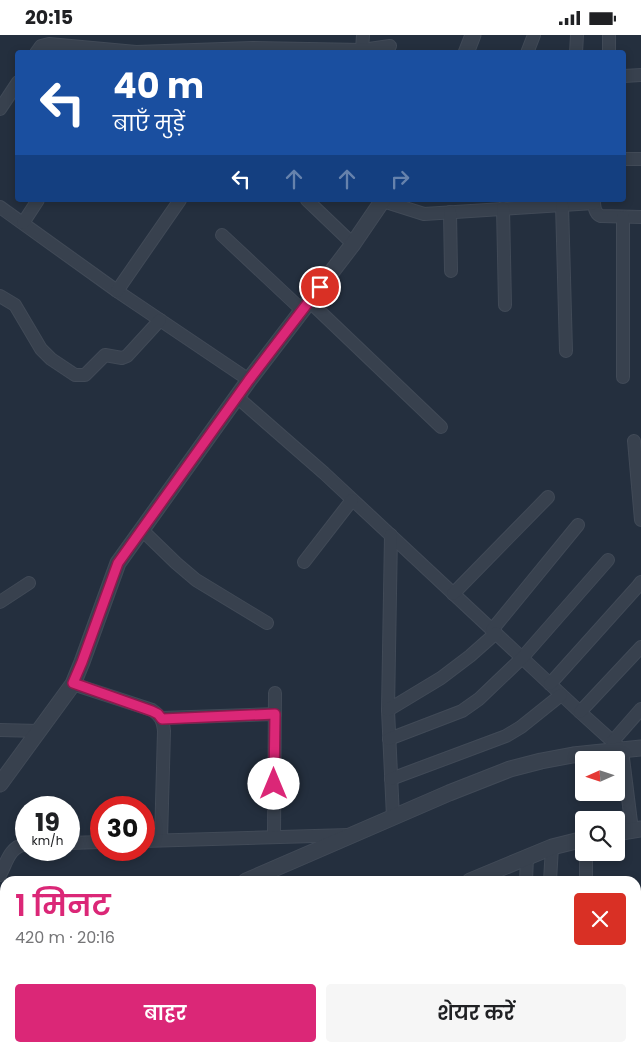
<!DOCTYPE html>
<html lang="hi">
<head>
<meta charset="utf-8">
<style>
	:root { --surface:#fff; --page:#f6f6f6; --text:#202124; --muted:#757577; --accent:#db2777 }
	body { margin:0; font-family:Poppins,"Noto Sans Devanagari",sans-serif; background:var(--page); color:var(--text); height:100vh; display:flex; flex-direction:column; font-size:19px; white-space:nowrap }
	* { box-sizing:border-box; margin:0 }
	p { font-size:16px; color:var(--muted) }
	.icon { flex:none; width:28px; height:28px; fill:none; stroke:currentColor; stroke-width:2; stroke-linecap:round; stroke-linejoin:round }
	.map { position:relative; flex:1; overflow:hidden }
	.drawer { position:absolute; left:0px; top:841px; width:641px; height:176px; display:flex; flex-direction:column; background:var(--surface); border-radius:15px 15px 0 0; box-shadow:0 2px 8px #0003 }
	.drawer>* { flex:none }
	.hud { position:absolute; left:15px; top:15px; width:611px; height:152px; border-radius:5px; box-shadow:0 2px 8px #0003; background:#1a4fa0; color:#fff; overflow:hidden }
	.needle { width:32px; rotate:267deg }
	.fabs { position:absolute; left:575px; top:716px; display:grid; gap:10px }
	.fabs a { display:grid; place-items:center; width:50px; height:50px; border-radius:5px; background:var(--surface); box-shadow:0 2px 8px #0003; font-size:25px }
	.speed { position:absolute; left:15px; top:761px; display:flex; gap:10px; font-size:25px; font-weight:700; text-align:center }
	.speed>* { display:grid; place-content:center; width:65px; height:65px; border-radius:50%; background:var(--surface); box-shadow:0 2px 8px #0003; line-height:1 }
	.speed small { font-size:12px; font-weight:400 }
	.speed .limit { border:8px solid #d22; background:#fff; color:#111 }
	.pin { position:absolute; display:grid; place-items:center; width:42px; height:42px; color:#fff; margin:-21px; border:2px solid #fff; border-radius:50%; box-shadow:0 1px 5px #0007 }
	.me { position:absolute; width:55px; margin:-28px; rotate:0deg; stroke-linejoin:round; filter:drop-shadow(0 0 4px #0008) }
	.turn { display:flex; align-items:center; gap:18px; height:105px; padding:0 15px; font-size:22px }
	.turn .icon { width:65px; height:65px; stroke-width:2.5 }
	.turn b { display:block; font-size:35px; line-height:42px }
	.lanes { display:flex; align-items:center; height:48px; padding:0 15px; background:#0003; justify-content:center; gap:25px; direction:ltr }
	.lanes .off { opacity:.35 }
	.round { display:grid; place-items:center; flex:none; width:52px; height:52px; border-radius:5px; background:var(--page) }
	.overview { display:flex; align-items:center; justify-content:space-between; height:85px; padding:0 15px }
	h1 { font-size:30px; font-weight:600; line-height:38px; color:var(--accent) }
	.button { display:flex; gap:10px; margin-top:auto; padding:10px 15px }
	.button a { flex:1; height:58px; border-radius:5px; background:var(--accent); color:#fff; font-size:20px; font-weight:600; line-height:58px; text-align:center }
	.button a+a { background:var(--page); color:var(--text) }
	.status { display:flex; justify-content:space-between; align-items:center; height:35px; padding:0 25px; background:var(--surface); direction:ltr }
	.status svg { height:14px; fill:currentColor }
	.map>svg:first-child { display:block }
</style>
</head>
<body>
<div class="status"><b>20:15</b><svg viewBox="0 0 49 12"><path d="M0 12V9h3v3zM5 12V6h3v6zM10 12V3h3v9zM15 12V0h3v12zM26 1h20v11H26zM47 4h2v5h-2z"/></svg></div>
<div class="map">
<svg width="641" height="1017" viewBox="0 0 641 1017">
	<rect width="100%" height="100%" fill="#242f3e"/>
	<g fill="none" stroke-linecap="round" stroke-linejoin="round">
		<!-- minor casing -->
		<g stroke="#414a57" stroke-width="14">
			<g id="minor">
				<path d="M 609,0 L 609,18"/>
				<path d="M 362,15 L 363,0"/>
				<path d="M 36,18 L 41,11 L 49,9 L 136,17 L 252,13 L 362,15 L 390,11"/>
				<path d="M 527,18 L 534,0"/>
				<path d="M 576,18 L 577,0"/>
				<path d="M 624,41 L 641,40"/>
				<path d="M 0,74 L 18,47"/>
				<path d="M 624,124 L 641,124"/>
				<path d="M 307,165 L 353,209"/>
				<path d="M 594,165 C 594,172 595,179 601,181 L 641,182"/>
				<path d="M 383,166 L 424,179 L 594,168"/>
				<path d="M 562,169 L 566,316"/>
				<path d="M 0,172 L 117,256 L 249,345"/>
				<path d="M 503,173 L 505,270"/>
				<path d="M 450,177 L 451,236"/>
				<path d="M 23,188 L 38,165"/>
				<path d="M 222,200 L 302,275"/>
				<path d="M 117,256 L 180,165"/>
				<path d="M 0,261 L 15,270 L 41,314 L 51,324 L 75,340 L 85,340 L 105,320 L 122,323 L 127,321 L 160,285"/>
				<path d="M 309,266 L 441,392"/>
				<path d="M 623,342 L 623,182"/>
				<path d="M 237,362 L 324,438 L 580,677 L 622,715 L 632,795"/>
				<path d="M 634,406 L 641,485"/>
				<path d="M 142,495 L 176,528 L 196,545 L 267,588"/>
				<path d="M 391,500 L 388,675 L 393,782"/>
				<path d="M 304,527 L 352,465"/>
				<path d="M 453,559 L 548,462"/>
				<path d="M 0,567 L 29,548"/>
				<path d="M 492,595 L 578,490"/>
				<path d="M 73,649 L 152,675 C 161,681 163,686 164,696 L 161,805"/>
				<path d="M 550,649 L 638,551 L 641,547"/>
				<path d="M 388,675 L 441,643 L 470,621 L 496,598"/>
				<path d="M 580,677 L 641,612"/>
				<path d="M 162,683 L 275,679"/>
				<path d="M 0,695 L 39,696"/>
				<path d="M 389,704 L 462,676 L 479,664 L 522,623 L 608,525"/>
				<path d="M 613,706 L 641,674"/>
				<path d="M 391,744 L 506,701 L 521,692 L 561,660"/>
				<path d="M 274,802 L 275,658"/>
				<path d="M 144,806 L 349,800"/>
				<path d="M 69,808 L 101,807"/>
				<path d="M 586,818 L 586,846"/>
				<path d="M 0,840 C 7,827 9,812 26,809"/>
				<path d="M 526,846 L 527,822"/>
				<path d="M 550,846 L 552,812"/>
				<path d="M 636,985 L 641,984"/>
				<path d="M 278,1012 L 278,1017"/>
				<path d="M 481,1012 L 482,1017"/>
				<path d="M 547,1012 L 548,1017"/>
				<path d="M 393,1013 L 408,1012"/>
				<path d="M 448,1017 L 448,1012"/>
			</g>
		</g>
		<!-- tertiary casing -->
		<g stroke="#414a57" stroke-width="17">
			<g id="tertiary">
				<path d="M 466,18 L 473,0"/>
				<path d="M 0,749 L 73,649 L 82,627 L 118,528 L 249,345 L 353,209 L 383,165"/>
				<path d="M 616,798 L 641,794"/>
				<path d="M 246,846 L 449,758 L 510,734 L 541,726 L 573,720 L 641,713"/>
				<path d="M 470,846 L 552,812 L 584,804"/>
				<path d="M 0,938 L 5,938"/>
				<path d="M 48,1017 L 58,1012"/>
			</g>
		</g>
		<!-- minor -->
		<use href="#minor" stroke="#38414e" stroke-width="12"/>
		<!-- tertiary -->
		<use href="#tertiary" stroke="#38414e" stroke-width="15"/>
	</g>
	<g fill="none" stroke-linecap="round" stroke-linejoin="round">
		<!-- route casing -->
		<g stroke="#8e194d" stroke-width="12">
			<path id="route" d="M 274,749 L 275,679 L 162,684 L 158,679 L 152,676 L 73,648 L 82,627 L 118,528 L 249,345 L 320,252"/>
		</g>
		<!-- route -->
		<use href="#route" stroke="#db2777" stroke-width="9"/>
	</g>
</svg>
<div class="fabs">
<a><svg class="needle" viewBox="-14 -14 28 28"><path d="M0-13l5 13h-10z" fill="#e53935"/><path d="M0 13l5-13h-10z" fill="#757577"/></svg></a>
<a><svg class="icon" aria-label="search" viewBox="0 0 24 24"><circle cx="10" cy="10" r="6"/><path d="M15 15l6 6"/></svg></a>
</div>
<div class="speed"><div>19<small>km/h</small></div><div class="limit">30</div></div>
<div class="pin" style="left:320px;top:252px;background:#d93025"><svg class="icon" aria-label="arrive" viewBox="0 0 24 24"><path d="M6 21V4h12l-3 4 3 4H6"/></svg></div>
<svg class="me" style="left:274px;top:749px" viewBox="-20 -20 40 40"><circle r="19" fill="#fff"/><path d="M0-13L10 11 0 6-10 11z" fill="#db2777"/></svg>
<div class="hud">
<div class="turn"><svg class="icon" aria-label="left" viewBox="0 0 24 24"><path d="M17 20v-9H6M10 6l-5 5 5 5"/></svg><div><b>40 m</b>बाएँ मुड़ें</div></div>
<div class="lanes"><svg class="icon" aria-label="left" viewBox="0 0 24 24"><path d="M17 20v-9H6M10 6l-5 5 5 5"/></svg><svg class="icon off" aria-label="ahead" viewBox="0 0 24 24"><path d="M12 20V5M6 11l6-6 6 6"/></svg><svg class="icon off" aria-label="ahead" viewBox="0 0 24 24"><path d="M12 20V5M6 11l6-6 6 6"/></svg><svg class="icon off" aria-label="right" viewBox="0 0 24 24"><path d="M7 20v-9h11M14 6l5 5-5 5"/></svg></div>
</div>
<section class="drawer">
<div class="overview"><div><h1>1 मिनट</h1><p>420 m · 20:16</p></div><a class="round" style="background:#d93025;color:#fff"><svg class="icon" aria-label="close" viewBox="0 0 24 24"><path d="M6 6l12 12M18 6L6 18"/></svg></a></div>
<div class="button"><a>बाहर</a><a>शेयर करें</a></div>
</section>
</div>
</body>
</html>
